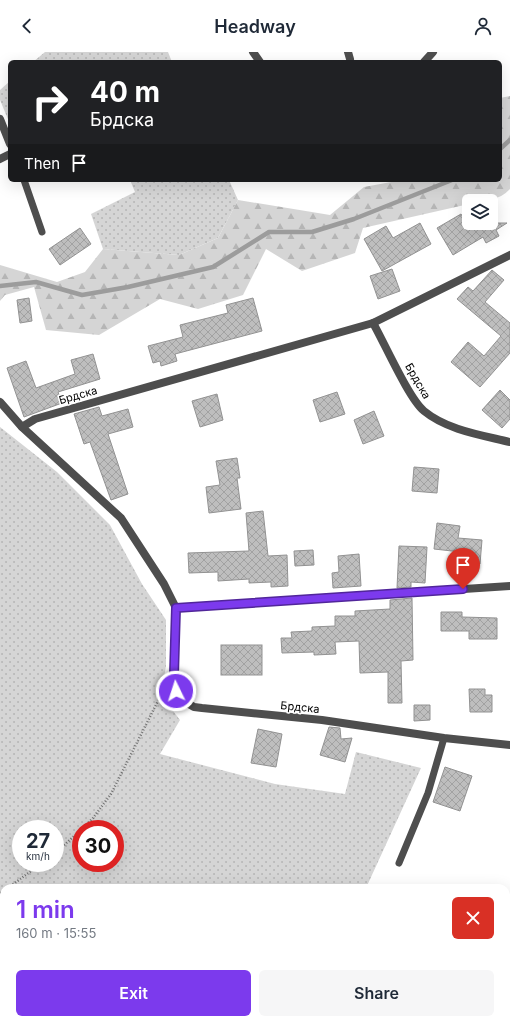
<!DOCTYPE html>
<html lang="en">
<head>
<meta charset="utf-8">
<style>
	:root { --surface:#fff; --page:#f6f6f7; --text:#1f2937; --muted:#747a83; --accent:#7c3aed }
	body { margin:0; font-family:Inter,sans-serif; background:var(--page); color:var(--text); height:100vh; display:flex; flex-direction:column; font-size:15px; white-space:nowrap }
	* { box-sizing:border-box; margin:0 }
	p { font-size:13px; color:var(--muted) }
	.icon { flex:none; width:22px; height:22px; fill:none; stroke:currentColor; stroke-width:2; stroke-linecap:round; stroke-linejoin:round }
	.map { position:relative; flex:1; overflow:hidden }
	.side { position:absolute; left:0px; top:832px; width:510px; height:140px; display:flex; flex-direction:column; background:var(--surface); border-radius:12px 12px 0 0; box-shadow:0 4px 16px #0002 }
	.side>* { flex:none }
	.guide { position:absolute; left:8px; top:8px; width:494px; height:122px; border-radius:6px; box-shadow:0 4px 16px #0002; background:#202124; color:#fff; overflow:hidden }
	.tools { position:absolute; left:462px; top:142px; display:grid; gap:8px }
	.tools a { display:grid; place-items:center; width:36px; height:36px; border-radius:6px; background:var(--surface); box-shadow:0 4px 16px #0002; font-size:20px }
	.speed { position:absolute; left:12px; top:768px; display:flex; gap:8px; font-size:20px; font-weight:700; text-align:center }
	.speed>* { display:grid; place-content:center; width:52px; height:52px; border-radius:50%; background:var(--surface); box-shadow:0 4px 16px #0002; line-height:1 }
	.speed small { font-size:10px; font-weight:400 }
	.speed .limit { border:6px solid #d22; background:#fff; color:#111 }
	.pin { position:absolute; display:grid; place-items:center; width:34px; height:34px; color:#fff; margin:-41px -17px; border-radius:50% 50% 50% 0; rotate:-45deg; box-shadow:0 0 4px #0007 }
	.pin .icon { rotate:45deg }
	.me { position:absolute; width:44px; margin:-22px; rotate:356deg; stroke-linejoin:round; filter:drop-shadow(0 0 3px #0008) }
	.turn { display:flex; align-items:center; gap:14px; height:84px; padding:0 16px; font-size:18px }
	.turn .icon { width:52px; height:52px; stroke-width:2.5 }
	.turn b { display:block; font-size:28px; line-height:34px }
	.then { display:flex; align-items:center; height:38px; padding:0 16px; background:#0003; gap:8px; font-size:15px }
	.round { display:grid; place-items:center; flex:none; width:42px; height:42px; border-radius:6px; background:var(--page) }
	.headline { display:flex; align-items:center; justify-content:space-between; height:68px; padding:0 16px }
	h1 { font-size:24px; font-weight:600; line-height:30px; color:var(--accent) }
	.cta { display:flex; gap:8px; margin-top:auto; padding:8px 16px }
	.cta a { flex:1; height:46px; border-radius:6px; background:var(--accent); color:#fff; font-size:16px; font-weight:600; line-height:46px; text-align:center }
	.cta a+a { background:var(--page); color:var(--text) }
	header { display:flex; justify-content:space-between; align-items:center; height:52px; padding:0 16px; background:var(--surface); font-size:18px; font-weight:600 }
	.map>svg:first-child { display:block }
</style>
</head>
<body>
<header><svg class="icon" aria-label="back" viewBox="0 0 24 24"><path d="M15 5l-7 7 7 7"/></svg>Headway<svg class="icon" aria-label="person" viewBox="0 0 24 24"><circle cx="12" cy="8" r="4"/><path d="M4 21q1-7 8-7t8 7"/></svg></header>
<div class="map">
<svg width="510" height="972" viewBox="0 0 510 972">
	<defs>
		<pattern id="green-dots" width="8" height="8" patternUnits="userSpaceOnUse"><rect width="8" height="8" fill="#d5d5d5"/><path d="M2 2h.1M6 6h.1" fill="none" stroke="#b5b5b5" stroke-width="1.8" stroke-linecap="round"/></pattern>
		<pattern id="forest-firs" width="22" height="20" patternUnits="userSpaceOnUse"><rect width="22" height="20" fill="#d5d5d5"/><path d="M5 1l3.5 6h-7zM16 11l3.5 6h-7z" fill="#b5b5b5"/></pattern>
		<pattern id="building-cross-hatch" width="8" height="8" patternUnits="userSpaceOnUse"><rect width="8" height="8" fill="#bebebe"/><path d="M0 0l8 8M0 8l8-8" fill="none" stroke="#a2a2a2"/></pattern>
	</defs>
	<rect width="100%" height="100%" fill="#fff"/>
	<!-- green -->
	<g fill="url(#green-dots)" fill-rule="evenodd">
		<path d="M 45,0 L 168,0 L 172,10 L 33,10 Z"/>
		<path d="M 10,29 L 10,72 L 0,48 L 0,38 Z"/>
		<path d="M 130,128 L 229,128 L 238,148 L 218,186 L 179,203 L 103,197 L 91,162 L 135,140 Z"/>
		<path d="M 0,375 L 57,420 L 110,473 L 142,532 L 166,568 L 166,614 L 161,643 L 180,668 L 160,702 L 275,732 L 345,742 L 356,700 L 421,716 L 366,836 L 4,836 L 4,968 L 422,968 L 420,972 L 0,972 ZM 21,777 L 55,777 L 55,811 L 21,811 ZM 81,777 L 115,777 L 115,811 L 81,811 Z"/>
	</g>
	<!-- forest -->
	<path fill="url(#forest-firs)" d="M 510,44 L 510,137 C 499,149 485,149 469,149 L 469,152 L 363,176 L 355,201 L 302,219 L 266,197 L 243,243 L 198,257 L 160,247 L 99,283 L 46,278 L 34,235 L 5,243 L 0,249 L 0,213 L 57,230 L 85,220 L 103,197 L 179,203 L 218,186 L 238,148 L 330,163 L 364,135 L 402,128 L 500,128 L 500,46 Z"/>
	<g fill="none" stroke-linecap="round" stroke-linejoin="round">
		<!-- stream -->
		<g stroke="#9c9c9c" stroke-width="4.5">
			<path d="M 500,97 L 510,88"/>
			<path d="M 0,234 L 36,230 L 82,243 L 128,235 L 213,215 L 269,180 L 312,180 L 354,167 L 452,128"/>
		</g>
	</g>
	<!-- building -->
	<g fill="url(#building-cross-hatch)" stroke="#929292">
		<path d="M 461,162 L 466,171 L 507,171 L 496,178 L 499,184 L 486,191 L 483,185 L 453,203 L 437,176 Z"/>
		<path d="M 420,171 L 431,192 L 382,219 L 364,187 L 386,174 L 393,186 Z"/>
		<path d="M 80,176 L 91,192 L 60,213 L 49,197 Z"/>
		<path d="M 392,217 L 400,239 L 378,247 L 370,224 Z"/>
		<path d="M 492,218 L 504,228 L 485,250 L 510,271 L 510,301 L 480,335 L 451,310 L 468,290 L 484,304 L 501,284 L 457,247 L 468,235 L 473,239 Z"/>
		<path d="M 29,246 L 32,269 L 20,271 L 17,248 Z"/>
		<path d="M 253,246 L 262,279 L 175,302 L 177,309 L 161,314 L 160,309 L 153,311 L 148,294 L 183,285 L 180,273 L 228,261 L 226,253 Z"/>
		<path d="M 93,302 L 100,327 L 58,340 L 62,351 L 24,365 L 7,316 L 26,309 L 36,336 L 75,322 L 71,308 Z"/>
		<path d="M 500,338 L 510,348 L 510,367 L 502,376 L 482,358 Z"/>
		<path d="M 337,340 L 345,362 L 320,370 L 313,348 Z"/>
		<path d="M 217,342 L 223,368 L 200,375 L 192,349 Z"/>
		<path d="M 99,355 L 102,364 L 128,357 L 133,375 L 108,382 L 128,442 L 111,448 L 90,390 L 84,392 L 74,362 Z"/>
		<path d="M 374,359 L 384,384 L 363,392 L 354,368 Z"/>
		<path d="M 237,406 L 240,426 L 237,426 L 241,457 L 209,461 L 206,435 L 220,433 L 216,409 Z"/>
		<path d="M 414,415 L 439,417 L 437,441 L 412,439 Z"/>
		<path d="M 263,459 L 268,504 L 287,503 L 288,534 L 271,535 L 271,530 L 249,531 L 249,527 L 218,529 L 218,520 L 189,521 L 188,501 L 249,499 L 246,461 Z"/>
		<path d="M 437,471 L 460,474 L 458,486 L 482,488 L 480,512 L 460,510 L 461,500 L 434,497 Z"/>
		<path d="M 399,494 L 427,495 L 425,531 L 411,530 L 411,535 L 397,536 Z"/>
		<path d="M 313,498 L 314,513 L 295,514 L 294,499 Z"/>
		<path d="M 359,502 L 361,534 L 333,536 L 332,521 L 339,520 L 338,504 Z"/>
		<path d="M 412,546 L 413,608 L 401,609 L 402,651 L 388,651 L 388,620 L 360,621 L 359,589 L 335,590 L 336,602 L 314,603 L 314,600 L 282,601 L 281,586 L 292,586 L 291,580 L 312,579 L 312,575 L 335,574 L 335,564 L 355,564 L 355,559 L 390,557 L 390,548 Z"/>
		<path d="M 441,560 L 462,560 L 462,565 L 497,566 L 497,587 L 469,587 L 469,579 L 441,579 Z"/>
		<rect x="221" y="593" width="41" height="30"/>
		<path d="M 469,637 L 485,637 L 485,643 L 492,643 L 492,660 L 470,660 Z"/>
		<path d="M 414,653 L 430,653 L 430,668 L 414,669 Z"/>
		<path d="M 329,675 L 340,676 L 341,687 L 352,686 L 345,710 L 320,703 Z"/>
		<path d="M 258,677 L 282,682 L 276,715 L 251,711 Z"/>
		<path d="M 445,715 L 472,724 L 460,759 L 433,750 Z"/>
	</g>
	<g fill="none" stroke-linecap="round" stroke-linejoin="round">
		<!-- path -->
		<g stroke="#707070" stroke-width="2.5" stroke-dasharray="1 2" stroke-linecap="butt">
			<path d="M 82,777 L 93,766 L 111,742 L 164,637"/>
			<path d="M 55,801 L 81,778"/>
			<path d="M 8,836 L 42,811"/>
			<path d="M 0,841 L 4,839"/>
		</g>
		<!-- lane -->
		<g stroke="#4e4e4e" stroke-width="7">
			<path d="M 24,128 L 42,180"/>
			<path d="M 399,811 L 428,741 L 444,686"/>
		</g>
		<!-- street -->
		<g stroke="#4e4e4e" stroke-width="8">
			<path d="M 253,0 L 260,10"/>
			<path d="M 348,0 L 350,7"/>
			<path d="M 424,10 L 433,0"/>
			<path d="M 0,67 L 10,92"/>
			<path d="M 0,107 L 10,102"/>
			<path d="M 373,271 C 384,290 409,347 424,359 C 447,378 481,383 510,390"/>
			<path d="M 0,350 L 22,375 L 121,466 L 164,532 L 176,556 L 174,622 L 176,639 L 182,648 L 194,655 L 202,656 L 322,668 L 444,686 L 510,693"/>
			<path d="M 22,375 L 35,367 L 373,271 L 510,203"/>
			<path d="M 176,556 L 510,534"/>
		</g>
	</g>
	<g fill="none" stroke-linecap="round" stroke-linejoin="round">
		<!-- route casing -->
		<g stroke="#51269a" stroke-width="10">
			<path id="route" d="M 176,639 L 174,622 L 176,556 L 463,537"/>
		</g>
		<!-- route -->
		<use href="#route" stroke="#7c3aed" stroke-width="7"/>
	</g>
	<g text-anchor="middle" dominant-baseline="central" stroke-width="3" stroke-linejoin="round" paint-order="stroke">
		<!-- street labels -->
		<g font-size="11" fill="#000" stroke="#fff">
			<text transform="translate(418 329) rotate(60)">Брдска</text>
			<text transform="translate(78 343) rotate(-16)">Брдска</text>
			<text transform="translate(300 655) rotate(6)">Брдска</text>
		</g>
	</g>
</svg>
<div class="tools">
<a><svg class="icon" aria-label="layers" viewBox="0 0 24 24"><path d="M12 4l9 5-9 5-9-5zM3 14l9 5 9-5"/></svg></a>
</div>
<div class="speed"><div>27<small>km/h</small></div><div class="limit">30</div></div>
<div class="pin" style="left:463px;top:537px;background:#d93025"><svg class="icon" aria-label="arrive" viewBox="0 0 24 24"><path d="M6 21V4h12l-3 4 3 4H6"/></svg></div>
<svg class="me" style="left:176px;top:639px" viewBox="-20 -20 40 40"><circle r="17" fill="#7c3aed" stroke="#fff" stroke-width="3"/><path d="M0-11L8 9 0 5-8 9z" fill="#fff"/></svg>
<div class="guide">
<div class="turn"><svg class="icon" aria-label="right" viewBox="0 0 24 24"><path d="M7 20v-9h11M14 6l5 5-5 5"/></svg><div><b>40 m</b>Брдска</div></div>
<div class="then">Then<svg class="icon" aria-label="arrive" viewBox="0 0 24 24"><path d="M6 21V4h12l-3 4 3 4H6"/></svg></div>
</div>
<section class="side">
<div class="headline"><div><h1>1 min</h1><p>160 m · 15:55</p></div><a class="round" style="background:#d93025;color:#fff"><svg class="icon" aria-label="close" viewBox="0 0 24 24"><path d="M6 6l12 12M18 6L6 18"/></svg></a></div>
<div class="cta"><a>Exit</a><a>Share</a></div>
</section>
</div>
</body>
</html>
